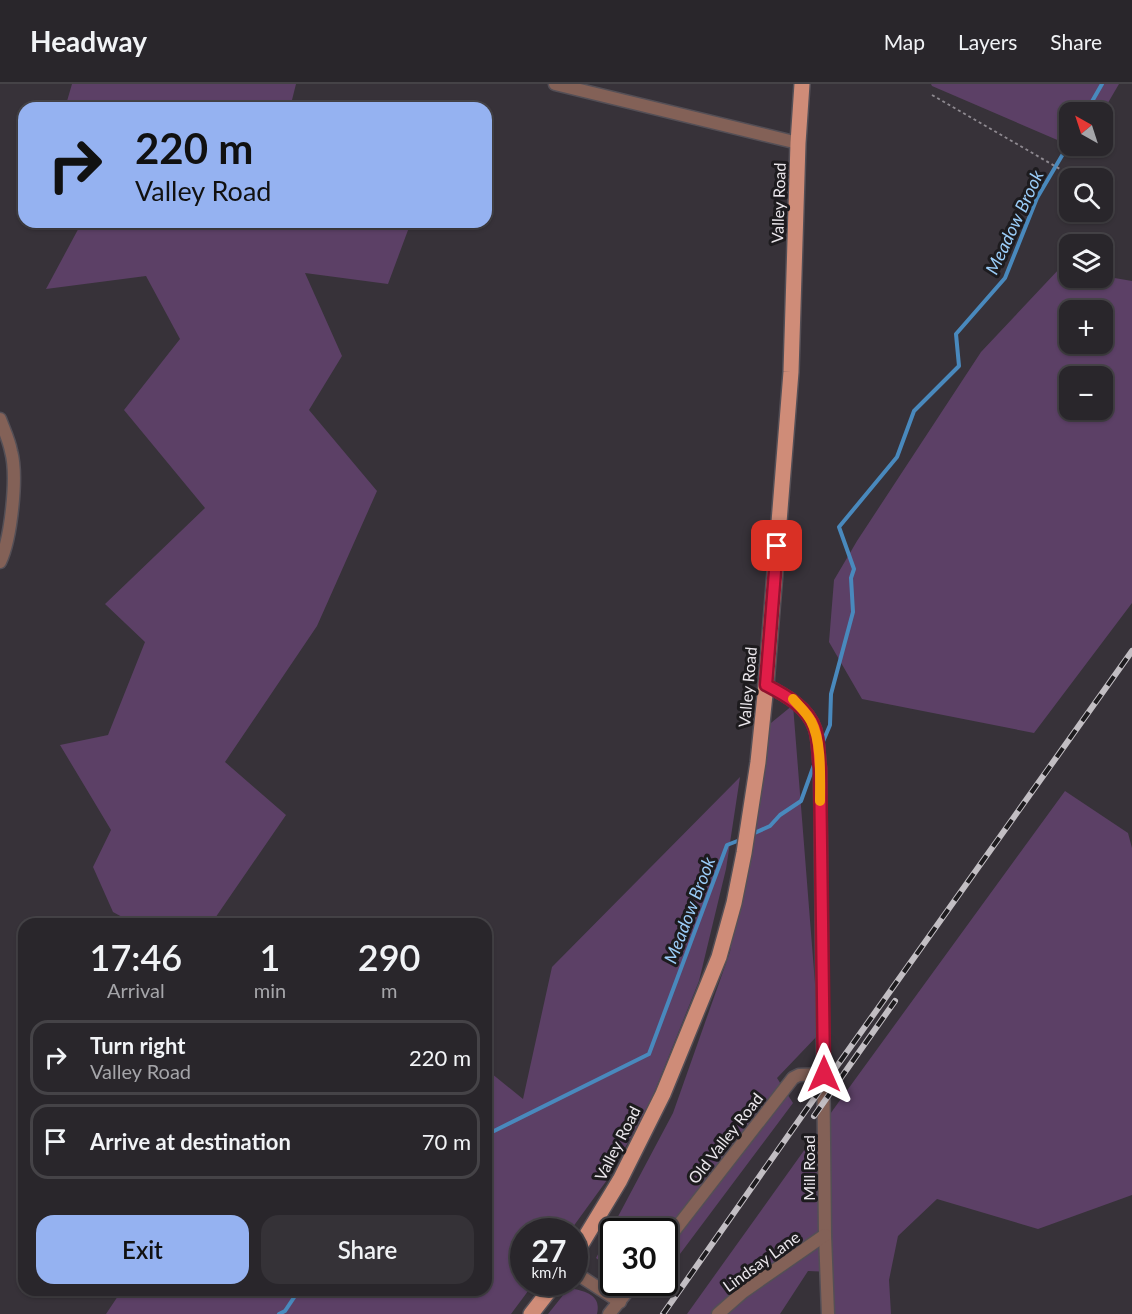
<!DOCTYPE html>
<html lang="en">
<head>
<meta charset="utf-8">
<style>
	:root { --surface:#29262b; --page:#353237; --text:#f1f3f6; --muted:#a5a5a9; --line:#454347; --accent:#95b2f1 }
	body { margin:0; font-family:Lato,sans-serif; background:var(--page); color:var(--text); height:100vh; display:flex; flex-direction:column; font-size:22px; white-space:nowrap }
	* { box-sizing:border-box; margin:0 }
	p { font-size:20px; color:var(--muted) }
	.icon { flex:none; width:33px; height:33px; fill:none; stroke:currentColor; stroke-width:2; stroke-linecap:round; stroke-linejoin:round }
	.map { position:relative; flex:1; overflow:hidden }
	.drawer { position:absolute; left:18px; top:834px; width:474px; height:378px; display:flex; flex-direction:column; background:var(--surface); border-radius:18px; box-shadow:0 2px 4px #0004,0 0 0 2px var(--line) }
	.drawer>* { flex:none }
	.hud { position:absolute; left:18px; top:18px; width:474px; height:126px; border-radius:18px; box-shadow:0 2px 4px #0004,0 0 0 2px var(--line); background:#95b2f1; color:#111; overflow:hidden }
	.needle { width:39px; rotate:321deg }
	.fabs { position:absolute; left:1059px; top:18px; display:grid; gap:12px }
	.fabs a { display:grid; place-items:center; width:54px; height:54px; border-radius:12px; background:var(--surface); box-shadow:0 2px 4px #0004,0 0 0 2px var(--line); font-size:30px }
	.speed { position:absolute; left:510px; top:1134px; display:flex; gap:12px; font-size:30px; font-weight:700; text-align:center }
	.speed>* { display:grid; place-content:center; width:78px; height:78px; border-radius:50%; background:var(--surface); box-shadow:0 2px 4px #0004,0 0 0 2px var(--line); line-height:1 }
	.speed small { font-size:15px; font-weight:400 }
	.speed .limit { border:3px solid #111; border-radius:9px; background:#fff; color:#111 }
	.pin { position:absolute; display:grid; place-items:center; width:51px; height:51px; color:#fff; margin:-26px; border-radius:12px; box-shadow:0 3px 9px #0006 }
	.me { position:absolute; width:66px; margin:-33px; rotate:0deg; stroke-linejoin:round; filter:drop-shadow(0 0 4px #0008) }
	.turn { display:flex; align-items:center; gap:21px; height:126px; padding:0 18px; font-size:27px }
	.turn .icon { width:78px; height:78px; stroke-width:2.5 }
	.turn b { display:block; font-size:42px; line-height:51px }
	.eta { display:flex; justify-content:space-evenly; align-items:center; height:102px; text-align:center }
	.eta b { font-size:36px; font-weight:600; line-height:42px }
	.cta { display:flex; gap:12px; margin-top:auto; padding:12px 18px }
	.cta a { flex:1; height:69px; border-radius:18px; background:var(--accent); color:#111; font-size:24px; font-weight:600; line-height:69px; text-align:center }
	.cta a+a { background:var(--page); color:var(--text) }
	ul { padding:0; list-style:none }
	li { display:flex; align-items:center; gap:18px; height:75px; margin:0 12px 9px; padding:0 6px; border:3px solid var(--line); border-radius:18px }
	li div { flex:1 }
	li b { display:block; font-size:22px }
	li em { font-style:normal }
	header { display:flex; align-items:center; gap:36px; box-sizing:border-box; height:84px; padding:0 30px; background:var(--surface); border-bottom:2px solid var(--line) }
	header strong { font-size:28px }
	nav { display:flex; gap:33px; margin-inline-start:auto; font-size:21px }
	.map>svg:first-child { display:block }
</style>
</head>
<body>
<header>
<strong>Headway</strong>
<nav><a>Map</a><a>Layers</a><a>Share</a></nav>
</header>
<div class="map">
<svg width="1132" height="1230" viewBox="0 0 1132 1230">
	<rect width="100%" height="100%" fill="#373239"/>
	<!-- green -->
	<g fill="#5c4066" fill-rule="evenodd">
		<path d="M 72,0 L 296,0 L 290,24 L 65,24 Z"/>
		<path d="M 931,0 L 1119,0 L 1102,29 L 1070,28 L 1069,61 L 932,2 Z"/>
		<path d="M 82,138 L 411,138 L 388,200 L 305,189 L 342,272 L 309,326 L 377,407 L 317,542 L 225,678 L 286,731 L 211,840 L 135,840 L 113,828 L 93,783 L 111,746 L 60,661 L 108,651 L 145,558 L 105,520 L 205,424 L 124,326 L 180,255 L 146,192 L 46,205 Z"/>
		<path d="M 1060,184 L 1069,186 L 1070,194 L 1102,194 L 1103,192 L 1132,197 L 1132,519 L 1034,649 L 862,615 L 829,558 L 834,496 L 857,457 L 981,268 ZM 1102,226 L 1102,260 L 1070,260 L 1070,226 ZM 1102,292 L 1102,326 L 1070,326 L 1070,292 Z"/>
		<path d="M 793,621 L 819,950 L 777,994 L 793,1019 L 665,1190 L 664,1148 L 614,1148 L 613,1187 L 596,1174 L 673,1029 L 730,868 L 766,643 Z"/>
		<path d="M 740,693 L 726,785 L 699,897 L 650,1019 L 607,1096 L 570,1147 L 524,1148 L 524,1198 L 534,1199 L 511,1230 L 106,1230 L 122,1206 L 486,1206 L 486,985 L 523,1015 L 552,883 Z"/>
		<path d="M 1065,707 L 1128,749 L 1132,764 L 1132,1111 L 1038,1145 L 937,1115 L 898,1152 L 889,1196 L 891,1230 L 834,1230 L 832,1188 L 808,1187 L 780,1230 L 687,1230 L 843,1012 Z"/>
		<path d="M 574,1205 C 589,1208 601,1213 597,1230 L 548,1230 L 564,1210 Z"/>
	</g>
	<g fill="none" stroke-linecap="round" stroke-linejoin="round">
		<!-- stream -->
		<g stroke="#4989bd" stroke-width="4">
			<path d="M 1086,28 L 1102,0"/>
			<path d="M 822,660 L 830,641 L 831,610 L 853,528 L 851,494 L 854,485 L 839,443 L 897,373 L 914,327 L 959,282 L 956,250 L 1005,194 L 1037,114 L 1070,58"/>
			<path d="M 750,751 L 770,742 L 780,731 L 801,717 L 815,678"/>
			<path d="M 486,1051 L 649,970 L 727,761 L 740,756"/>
			<path d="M 279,1230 L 285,1227 L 299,1206"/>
		</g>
		<!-- minor casing -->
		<g stroke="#544f56" stroke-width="15">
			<g id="minor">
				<path d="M 555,0 L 798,59"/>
				<path d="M 0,335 C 4,346 9,356 11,367 C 18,392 11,455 0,478"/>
				<path d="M 766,601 C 785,611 808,623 815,645 C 819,657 818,672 820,684 L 825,1151 L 828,1230"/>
				<path d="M 664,1160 L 793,994 L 799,991 L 824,990"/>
				<path d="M 574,1188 L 620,1218"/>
				<path d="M 609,1230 L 635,1198"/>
				<path d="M 718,1230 L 743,1208 L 825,1151"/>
			</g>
		</g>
		<!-- major casing -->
		<g stroke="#544f56" stroke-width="18">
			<g id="major">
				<path d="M 574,1172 L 620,1096 L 663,1010 L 719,873 L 734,819 L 744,769 L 758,678 L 766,601 L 791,288 L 798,59 L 802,0"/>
				<path d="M 531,1230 L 556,1198"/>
			</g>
		</g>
		<!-- path -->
		<path stroke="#8e8990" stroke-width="2" stroke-dasharray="3 3" stroke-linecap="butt" d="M 932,11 L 1074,93"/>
		<!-- minor -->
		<use href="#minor" stroke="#836157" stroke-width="12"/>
		<!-- major -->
		<use href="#major" stroke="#cf8c78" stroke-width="15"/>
		<!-- rail casing -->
		<g stroke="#c2bec3" stroke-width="6">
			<g id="rail">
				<path d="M 814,1032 L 895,917"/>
				<path d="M 663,1230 L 837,982 L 1132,567"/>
			</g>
		</g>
		<!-- rail -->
		<use href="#rail" stroke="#1d1b1e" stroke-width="4" stroke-dasharray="11" stroke-linecap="butt"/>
	</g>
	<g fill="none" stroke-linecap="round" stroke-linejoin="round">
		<!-- route casing -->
		<g stroke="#92132f" stroke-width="15">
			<path id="route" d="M 777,462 L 766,601 C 785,611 808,623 815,645 C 819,657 818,672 820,684 L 824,990"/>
		</g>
		<!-- route -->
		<use href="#route" stroke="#e11d48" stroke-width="10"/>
		<!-- slow -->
		<path stroke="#f59e0b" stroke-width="10" d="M 793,615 C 799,622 807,629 811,637 C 822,657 820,695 820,717"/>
	</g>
	<g text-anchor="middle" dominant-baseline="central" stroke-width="6" stroke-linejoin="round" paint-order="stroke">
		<!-- street labels -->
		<g font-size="16" fill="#ebe7ec" stroke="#1d1b1e">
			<text transform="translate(778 119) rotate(-88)">Valley Road</text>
			<text transform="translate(747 603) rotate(-85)">Valley Road</text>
			<text transform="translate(725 1054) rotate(-52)">Old Valley Road</text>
			<text transform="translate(617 1059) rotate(-63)">Valley Road</text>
			<text transform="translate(808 1084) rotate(-90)">Mill Road</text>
			<text transform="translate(761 1177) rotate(-36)">Lindsay Lane</text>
		</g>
		<!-- water labels -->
		<g font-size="18" font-style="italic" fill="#9accf7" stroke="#1d1b1e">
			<text transform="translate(1014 138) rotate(-65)">Meadow Brook</text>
			<text transform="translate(689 826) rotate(-69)">Meadow Brook</text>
		</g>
	</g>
</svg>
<div class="fabs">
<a><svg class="needle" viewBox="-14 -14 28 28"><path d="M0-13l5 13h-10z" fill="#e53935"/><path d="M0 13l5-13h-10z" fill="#a5a5a9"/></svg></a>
<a><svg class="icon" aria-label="search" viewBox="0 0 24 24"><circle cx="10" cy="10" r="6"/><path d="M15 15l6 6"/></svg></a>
<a><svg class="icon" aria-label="layers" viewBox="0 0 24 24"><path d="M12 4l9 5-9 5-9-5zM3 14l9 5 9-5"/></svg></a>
<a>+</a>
<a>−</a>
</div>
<div class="speed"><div>27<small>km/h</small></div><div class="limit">30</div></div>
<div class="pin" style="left:777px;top:462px;background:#d93025"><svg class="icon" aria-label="arrive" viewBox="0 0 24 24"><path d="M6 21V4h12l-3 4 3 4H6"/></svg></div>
<svg class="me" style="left:824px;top:990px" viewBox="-20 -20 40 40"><path d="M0-17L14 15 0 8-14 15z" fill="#e11d48" stroke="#fff" stroke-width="4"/></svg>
<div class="hud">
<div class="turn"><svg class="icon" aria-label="right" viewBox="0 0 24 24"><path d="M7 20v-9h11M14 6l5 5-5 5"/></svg><div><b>220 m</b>Valley Road</div></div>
</div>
<section class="drawer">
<div class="eta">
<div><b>17:46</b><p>Arrival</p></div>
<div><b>1</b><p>min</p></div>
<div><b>290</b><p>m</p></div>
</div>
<ul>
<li><svg class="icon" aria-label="right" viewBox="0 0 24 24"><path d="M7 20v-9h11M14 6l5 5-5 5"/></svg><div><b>Turn right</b><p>Valley Road</p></div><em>220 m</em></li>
<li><svg class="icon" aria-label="arrive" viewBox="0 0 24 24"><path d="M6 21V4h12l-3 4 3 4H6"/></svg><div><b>Arrive at destination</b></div><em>70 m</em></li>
</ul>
<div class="cta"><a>Exit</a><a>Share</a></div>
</section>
</div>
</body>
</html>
